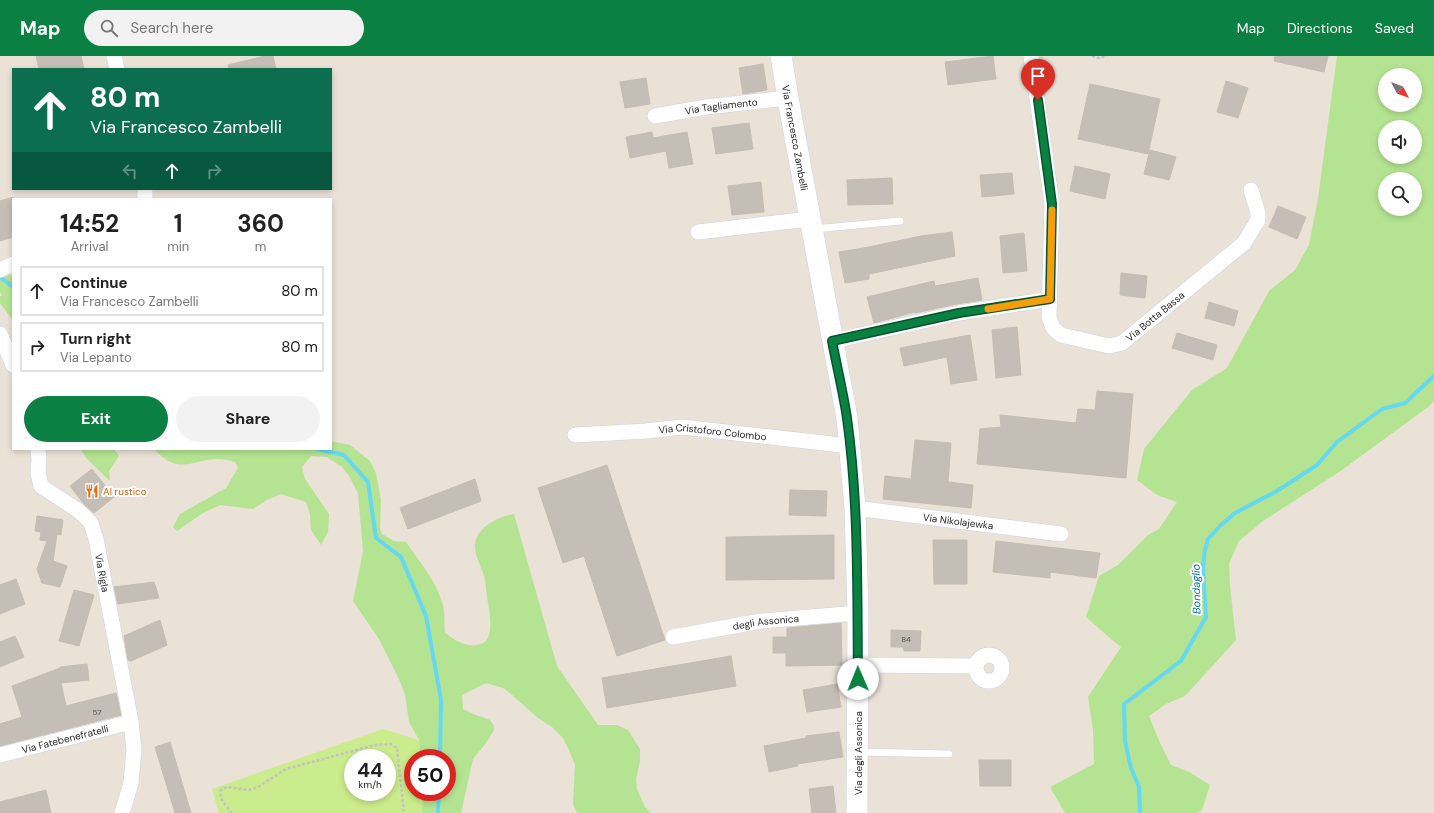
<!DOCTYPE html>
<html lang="en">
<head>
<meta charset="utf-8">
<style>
	:root { --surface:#fff; --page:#f2f2f2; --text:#222; --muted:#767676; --line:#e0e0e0; --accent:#0b8043 }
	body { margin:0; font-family:"DM Sans",sans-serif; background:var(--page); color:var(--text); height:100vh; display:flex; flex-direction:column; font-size:15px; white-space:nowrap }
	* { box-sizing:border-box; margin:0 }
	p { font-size:13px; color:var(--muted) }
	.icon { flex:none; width:22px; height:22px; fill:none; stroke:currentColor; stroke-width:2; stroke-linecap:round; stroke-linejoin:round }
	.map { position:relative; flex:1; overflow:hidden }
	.side { position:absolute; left:12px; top:142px; width:320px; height:252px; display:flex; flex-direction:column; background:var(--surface); border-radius:0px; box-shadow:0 2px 6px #0003 }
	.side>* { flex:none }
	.hud { position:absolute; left:12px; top:12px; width:320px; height:122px; border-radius:0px; box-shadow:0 2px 6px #0003; background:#0b6e4f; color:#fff; overflow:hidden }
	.needle { width:26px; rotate:131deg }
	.buttons { position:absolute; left:1378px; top:12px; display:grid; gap:8px }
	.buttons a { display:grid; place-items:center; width:44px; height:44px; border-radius:50%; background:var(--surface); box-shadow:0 2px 6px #0003; font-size:20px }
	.speed { position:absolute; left:344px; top:693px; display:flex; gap:8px; font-size:20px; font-weight:700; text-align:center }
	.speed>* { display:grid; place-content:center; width:52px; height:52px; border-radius:50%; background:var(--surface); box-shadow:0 2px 6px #0003; line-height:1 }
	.speed small { font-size:10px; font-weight:400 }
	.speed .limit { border:6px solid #d22; background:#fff; color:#111 }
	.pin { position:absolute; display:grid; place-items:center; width:34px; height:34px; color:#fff; margin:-41px -17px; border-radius:50% 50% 50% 0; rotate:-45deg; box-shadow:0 0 4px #0007 }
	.pin .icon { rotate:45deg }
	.me { position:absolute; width:44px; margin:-22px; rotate:359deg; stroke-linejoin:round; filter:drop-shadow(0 0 3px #0008) }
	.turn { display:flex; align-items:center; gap:14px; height:84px; padding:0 12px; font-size:18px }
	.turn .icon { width:52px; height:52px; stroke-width:2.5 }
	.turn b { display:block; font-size:28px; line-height:34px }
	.lanes { display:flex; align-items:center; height:38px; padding:0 12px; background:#0003; justify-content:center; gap:20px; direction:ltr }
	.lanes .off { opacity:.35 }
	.eta { display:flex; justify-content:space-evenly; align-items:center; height:68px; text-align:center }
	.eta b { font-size:24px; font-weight:700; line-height:28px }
	.action { display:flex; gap:8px; margin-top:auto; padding:8px 12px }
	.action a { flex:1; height:46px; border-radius:24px; background:var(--accent); color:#fff; font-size:16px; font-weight:700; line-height:46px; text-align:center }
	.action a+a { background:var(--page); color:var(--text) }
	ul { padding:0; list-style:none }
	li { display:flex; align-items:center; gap:12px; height:50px; margin:0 8px 6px; padding:0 4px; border:2px solid var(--line); border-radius:0px }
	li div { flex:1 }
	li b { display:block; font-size:15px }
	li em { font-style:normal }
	header { display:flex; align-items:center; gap:24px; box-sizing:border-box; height:56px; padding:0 20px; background:var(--accent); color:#fff }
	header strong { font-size:19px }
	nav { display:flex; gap:22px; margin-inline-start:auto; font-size:14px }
	.search { width:280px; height:36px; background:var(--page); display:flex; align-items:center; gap:10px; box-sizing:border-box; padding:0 14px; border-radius:22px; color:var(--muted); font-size:15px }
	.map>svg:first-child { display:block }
</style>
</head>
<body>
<header>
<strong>Map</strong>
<div class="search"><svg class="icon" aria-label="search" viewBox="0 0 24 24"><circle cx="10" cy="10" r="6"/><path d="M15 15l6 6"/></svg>Search here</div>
<nav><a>Map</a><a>Directions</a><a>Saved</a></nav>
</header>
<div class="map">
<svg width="1434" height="757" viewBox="0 0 1434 757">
	<rect width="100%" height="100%" fill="#eae1d7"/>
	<!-- green -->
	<g fill="#b4e491" fill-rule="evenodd">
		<path d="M 1337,0 L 1434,0 L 1434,345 L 1428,351 L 1342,414 L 1263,465 L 1239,485 L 1229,508 L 1230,530 L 1236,584 L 1185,640 L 1166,648 L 1149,660 L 1160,687 L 1171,709 L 1189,716 L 1210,729 L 1202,754 L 1197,757 L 1065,757 L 1050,731 L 1094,708 L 1093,674 L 1088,641 L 1121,591 L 1111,583 L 1086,561 L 1099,520 L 1118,509 L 1148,479 L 1159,473 L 1177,446 L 1157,439 L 1137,424 L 1144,393 L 1192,334 L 1227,312 L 1269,235 L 1295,214 L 1309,189 L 1318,142 ZM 1385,19 L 1415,19 L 1415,49 L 1385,49 ZM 1385,71 L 1415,71 L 1415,101 L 1385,101 ZM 1385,123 L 1415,123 L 1415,153 L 1385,153 Z"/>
		<path d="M 0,211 L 13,221 L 13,265 L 0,247 L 0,240 L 2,240 L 0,235 Z"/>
		<path d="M 331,385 L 350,389 L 370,405 L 376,417 L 381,444 L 380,473 L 382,478 L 394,485 L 406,486 C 420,507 436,524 443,549 C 445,558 444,568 445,577 C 456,585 466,592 481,588 C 496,583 489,553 487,541 C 486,534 486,527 484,520 C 481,510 474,498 475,488 C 477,471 499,460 514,458 L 557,610 L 598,669 L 617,669 L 628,674 L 640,693 L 640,705 L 636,723 L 637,733 L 645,751 L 651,757 L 577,757 L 573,748 L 575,709 L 568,692 L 563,682 L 552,671 L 538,662 L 511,638 L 503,632 L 486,627 L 462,639 L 463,653 L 471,657 L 490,664 L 494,670 L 494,674 L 486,687 L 473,703 L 461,757 L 422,757 L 421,736 L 447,736 L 447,702 L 420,702 L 419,684 L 409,666 L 405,638 L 398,621 L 379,583 L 353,545 L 363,495 L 358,437 L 349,420 L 342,411 L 327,401 L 311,400 L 302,411 L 305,423 L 329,458 L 328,476 L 321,489 L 311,474 L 310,459 L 306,446 L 281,438 L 267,444 L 253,453 L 220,449 L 203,457 L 177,475 L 173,471 L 180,458 L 226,432 L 238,412 L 235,406 C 226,403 217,402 207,404 C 197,406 184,411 173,407 C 166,405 159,398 153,393 L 331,393 Z"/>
		<path d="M 81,393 L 114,393 L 119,400 L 109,415 L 110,425 L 86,402 Z"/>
	</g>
	<!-- pitch -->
	<path fill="#cbec8c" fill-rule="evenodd" d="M 383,673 L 419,684 L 420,702 L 413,702 L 413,736 L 421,736 L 422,757 L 219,757 L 212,733 ZM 353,702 L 387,702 L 387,736 L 353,736 Z"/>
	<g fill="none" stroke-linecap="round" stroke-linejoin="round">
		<!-- stream -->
		<g stroke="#65d8f2" stroke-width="4">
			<path d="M 0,221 L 13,231"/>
			<path d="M 317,393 L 344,399 L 368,426 L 376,482 L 401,501 L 426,560 L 441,644 L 440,702"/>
			<path d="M 438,757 L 439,736"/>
			<path d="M 1140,757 L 1139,731 L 1131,712 L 1125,685 L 1124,648 L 1181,605 L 1206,561 L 1203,510 L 1205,494 L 1208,483 L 1220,470 L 1235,457 L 1277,435 L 1317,409 L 1337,386 L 1382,353 L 1405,347 L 1434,320"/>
		</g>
	</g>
	<!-- building -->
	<g fill="#c5beb7" stroke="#c5bdb1">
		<path d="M 36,0 L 81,0 L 84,13 L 39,13 Z"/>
		<path d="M 265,0 L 273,0 L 276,13 L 229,13 L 228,9 Z"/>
		<path d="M 993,0 L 996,23 L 948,29 L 945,6 Z"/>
		<path d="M 1275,0 L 1328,0 L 1324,16 L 1274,5 Z"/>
		<path d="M 763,8 L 767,34 L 743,38 L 739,12 Z"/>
		<path d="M 646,22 L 650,48 L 625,52 L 620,26 Z"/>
		<path d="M 1226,25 L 1248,32 L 1238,62 L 1217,56 Z"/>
		<path d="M 1090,28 L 1160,43 L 1148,98 L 1078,83 Z"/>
		<path d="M 749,67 L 753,93 L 716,98 L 712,72 Z"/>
		<path d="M 652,76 L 653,82 L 687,76 L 693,108 L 669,112 L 666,95 L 630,102 L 626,81 Z"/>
		<path d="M 1150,94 L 1176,101 L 1169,124 L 1144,118 Z"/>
		<path d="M 1075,110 L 1110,118 L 1105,143 L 1070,135 Z"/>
		<path d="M 1012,117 L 1014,138 L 982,141 L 980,119 Z"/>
		<path d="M 892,122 L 893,148 L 848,149 L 847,124 Z"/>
		<path d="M 761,126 L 764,156 L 732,159 L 728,130 Z"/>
		<path d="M 13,141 L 13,181 L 0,185 L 0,145 Z"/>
		<path d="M 1278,150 L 1306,161 L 1297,183 L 1269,171 Z"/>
		<path d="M 952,176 L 955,200 L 869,218 L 869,223 L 845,227 L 839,196 L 864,192 L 921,180 Z"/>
		<path d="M 1024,177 L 1027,215 L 1003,217 L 1000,180 Z"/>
		<path d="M 1121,217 L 1147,220 L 1145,242 L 1120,239 Z"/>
		<path d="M 978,222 L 982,244 L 957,248 L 915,257 L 915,256 L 874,267 L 867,241 L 934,225 L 935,230 Z"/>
		<path d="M 1209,246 L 1238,255 L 1234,270 L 1205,262 Z"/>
		<path d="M 1017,271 L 1021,319 L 996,322 L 992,274 Z"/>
		<path d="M 1177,277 L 1217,289 L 1213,304 L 1172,292 Z"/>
		<path d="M 970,279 L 977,324 L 951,328 L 947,301 L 904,310 L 900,292 Z"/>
		<path d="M 1097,335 L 1133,338 L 1126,422 L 977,408 L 980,373 L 1001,371 L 1000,359 L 1076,367 L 1078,353 L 1095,354 Z"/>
		<path d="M 915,384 L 951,387 L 948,426 L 973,429 L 971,452 L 883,443 L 885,420 L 911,423 Z"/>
		<path d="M 607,409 L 665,584 L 617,600 L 584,500 L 563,507 L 538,432 Z"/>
		<path d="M 92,413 L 114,441 L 94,457 L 84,448 L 70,430 Z"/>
		<path d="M 475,423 L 481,445 L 408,473 L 400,452 Z"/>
		<path d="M 790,434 L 827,435 L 826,460 L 789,459 Z"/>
		<path d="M 37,460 L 63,464 L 61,479 L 57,478 L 53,505 L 67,510 L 60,531 L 42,527 L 37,513 L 47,485 L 40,484 L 41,476 L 35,475 Z"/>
		<path d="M 834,479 L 834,523 L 726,524 L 726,481 Z"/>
		<path d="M 933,484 L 967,484 L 967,528 L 934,528 Z"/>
		<path d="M 996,485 L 1100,497 L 1096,522 L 1050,516 L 1050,522 L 993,516 Z"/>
		<path d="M 16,523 L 25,548 L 0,558 L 0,529 Z"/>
		<path d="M 154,526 L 159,542 L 118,548 L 114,531 Z"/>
		<path d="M 74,534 L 94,539 L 79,590 L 59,585 Z"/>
		<path d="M 160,564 L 167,589 L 131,605 L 128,604 L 124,580 Z"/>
		<path d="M 841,567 L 842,609 L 786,610 L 786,597 L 773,597 L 773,581 L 787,581 L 787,572 Z"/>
		<path d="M 891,574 L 921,575 L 920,595 L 904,595 L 903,591 L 891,591 Z"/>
		<path d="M 15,580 L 24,601 L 0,611 L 0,586 Z"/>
		<path d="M 731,600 L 736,630 L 607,652 L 602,622 Z"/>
		<path d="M 87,608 L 89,624 L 61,627 L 66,650 L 116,637 L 121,659 L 0,690 L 0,668 L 22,661 L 12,630 L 60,612 L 60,611 Z"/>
		<path d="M 837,628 L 841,651 L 807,656 L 803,634 Z"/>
		<path d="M 839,676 L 843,701 L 797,708 L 798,710 L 769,716 L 764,690 L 806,682 L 806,680 Z"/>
		<path d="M 170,686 L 191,757 L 175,757 L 155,691 Z"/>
		<path d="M 979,704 L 1011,704 L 1011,730 L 980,730 Z"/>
		<path d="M 833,730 L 836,757 L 812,757 L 809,733 Z"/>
		<path d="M 46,734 L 51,757 L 0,757 L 0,746 Z"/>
	</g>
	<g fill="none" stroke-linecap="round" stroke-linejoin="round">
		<!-- service casing -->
		<g stroke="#cdd2e1" stroke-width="8">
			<g id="service">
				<path d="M 814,173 L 900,165"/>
				<path d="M 858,696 L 949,698"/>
			</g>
		</g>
		<!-- minor casing -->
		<g stroke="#cdd2e1" stroke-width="16">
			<g id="minor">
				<path d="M 114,0 L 117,13"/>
				<path id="s1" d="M 1031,0 L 1052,148 L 1049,261 L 1053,272 L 1061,279 L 1109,290 L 1122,287 L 1244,187 L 1258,164 L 1258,157 L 1251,134"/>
				<path id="s2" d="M 655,60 L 706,51 L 788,42"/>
				<path d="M 145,133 L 145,143"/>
				<path d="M 698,176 L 801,164 L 810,164"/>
				<path d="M 0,214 L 13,208"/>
				<path d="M 0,278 L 13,309"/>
				<path d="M 833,285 L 959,257 L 1050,243"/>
				<path id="s3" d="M 575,379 L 646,375 L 682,371 L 850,390"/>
				<path id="s4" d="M 38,393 L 39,403 L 38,417 L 41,430 L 79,455 L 91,467 L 96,483 L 131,666 L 134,694 L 131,727 L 122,757"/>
				<path id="s5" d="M 855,452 L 1061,478"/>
				<path id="s6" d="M 673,581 L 761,565 L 858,557"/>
				<circle cx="989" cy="612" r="13"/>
				<path d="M 858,609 L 975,610"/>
				<path id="s7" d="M 0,699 L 131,666"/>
			</g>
		</g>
		<!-- secondary casing -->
		<g stroke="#cdd2e1" stroke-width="22">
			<g id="secondary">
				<path id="s8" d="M 781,0 L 789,48 L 847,362 L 855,452 L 858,557 L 857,757"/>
			</g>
		</g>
		<!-- path -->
		<g stroke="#c3c3c3" stroke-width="2.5" stroke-dasharray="3 2" stroke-linecap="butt">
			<path d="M 1092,0 L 1099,2 L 1107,0"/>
			<path d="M 232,757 C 227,750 218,743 221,734 L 227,731 L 249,734 L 258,731 L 286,713 L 375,689 L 391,688 L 397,692 L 404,757"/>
		</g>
		<!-- service -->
		<use href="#service" stroke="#fff" stroke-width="7"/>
		<!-- minor -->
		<use href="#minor" stroke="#fff" stroke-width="15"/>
		<!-- secondary -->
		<use href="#secondary" stroke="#fff" stroke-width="21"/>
	</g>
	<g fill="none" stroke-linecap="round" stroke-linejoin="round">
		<!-- route casing -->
		<g stroke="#07532c" stroke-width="10">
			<path id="route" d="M 858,623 C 857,536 859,448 847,362 C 843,336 837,311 832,285 L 959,257 L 1050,243 L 1052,148 L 1038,44"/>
		</g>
		<!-- route -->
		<use href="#route" stroke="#0b8043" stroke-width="7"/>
		<!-- slow -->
		<path stroke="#f59e0b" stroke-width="7" d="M 988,253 L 1050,243 L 1052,154"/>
	</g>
	<!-- icons -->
	<defs>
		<g id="restaurant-bare" transform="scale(1.08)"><path d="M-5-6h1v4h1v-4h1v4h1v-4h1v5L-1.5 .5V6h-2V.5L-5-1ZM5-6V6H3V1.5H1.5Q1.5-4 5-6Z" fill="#e8710a" stroke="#fff" stroke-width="2.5" paint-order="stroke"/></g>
	</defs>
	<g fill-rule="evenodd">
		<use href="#restaurant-bare" x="92" y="435"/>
	</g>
	<g text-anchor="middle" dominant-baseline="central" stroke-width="4" stroke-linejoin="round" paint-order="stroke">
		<!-- number labels -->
		<g font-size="8" fill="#4e4d4b">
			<text x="906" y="583">84</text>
			<text x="97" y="656">57</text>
		</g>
		<!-- street labels -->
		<g font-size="10" fill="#272727" stroke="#fff">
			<text stroke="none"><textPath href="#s2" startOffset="67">Via Tagliamento</textPath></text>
			<text stroke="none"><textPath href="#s8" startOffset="83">Via Francesco Zambelli</textPath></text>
			<text stroke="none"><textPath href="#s1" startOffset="390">Via Botta Bassa</textPath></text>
			<text stroke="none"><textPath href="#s3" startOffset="138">Via Cristoforo Colombo</textPath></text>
			<text stroke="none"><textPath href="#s5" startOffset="104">Via Nikolajewka</textPath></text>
			<text stroke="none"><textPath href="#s4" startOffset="151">Via Rigla</textPath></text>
			<text stroke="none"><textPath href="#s6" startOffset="94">degli Assonica</textPath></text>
			<text stroke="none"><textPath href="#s7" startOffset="67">Via Fatebenefratelli</textPath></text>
			<text transform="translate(858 697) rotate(-90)">Via degli Assonica</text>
		</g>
		<!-- food labels -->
		<g font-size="10" fill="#c56008" stroke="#fff" text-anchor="start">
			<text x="103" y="435">Al rustico</text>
		</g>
		<!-- water labels -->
		<g font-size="11" font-style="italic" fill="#097499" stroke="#fff">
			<text transform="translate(1196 533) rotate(-91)">Bondaglio</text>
		</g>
	</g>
</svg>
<div class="buttons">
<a><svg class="needle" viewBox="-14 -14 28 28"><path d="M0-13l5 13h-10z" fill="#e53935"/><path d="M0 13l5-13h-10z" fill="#767676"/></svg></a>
<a><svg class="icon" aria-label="sound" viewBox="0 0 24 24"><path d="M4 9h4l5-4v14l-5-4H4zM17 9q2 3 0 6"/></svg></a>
<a><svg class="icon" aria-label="search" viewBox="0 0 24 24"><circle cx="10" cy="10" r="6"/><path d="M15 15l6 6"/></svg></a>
</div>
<div class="speed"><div>44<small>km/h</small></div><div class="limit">50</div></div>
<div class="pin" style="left:1038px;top:44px;background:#d93025"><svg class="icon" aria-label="arrive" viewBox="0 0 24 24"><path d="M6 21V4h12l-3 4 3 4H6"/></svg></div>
<svg class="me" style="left:858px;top:623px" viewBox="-20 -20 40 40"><circle r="19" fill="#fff"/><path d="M0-13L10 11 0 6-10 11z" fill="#0b8043"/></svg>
<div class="hud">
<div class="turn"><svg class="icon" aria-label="ahead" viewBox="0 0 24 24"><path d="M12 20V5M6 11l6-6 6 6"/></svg><div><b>80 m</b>Via Francesco Zambelli</div></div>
<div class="lanes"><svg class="icon off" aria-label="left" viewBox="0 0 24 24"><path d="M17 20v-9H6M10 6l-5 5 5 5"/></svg><svg class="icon" aria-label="ahead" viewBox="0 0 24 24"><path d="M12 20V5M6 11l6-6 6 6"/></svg><svg class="icon off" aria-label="right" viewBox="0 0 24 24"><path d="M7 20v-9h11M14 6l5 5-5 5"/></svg></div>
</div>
<section class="side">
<div class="eta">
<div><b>14:52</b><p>Arrival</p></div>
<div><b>1</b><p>min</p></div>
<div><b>360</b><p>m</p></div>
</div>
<ul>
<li><svg class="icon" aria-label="ahead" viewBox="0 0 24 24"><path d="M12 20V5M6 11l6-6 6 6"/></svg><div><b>Continue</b><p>Via Francesco Zambelli</p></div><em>80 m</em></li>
<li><svg class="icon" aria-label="right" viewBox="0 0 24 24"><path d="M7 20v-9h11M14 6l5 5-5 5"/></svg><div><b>Turn right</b><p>Via Lepanto</p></div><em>80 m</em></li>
</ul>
<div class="action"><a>Exit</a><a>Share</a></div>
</section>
</div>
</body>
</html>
